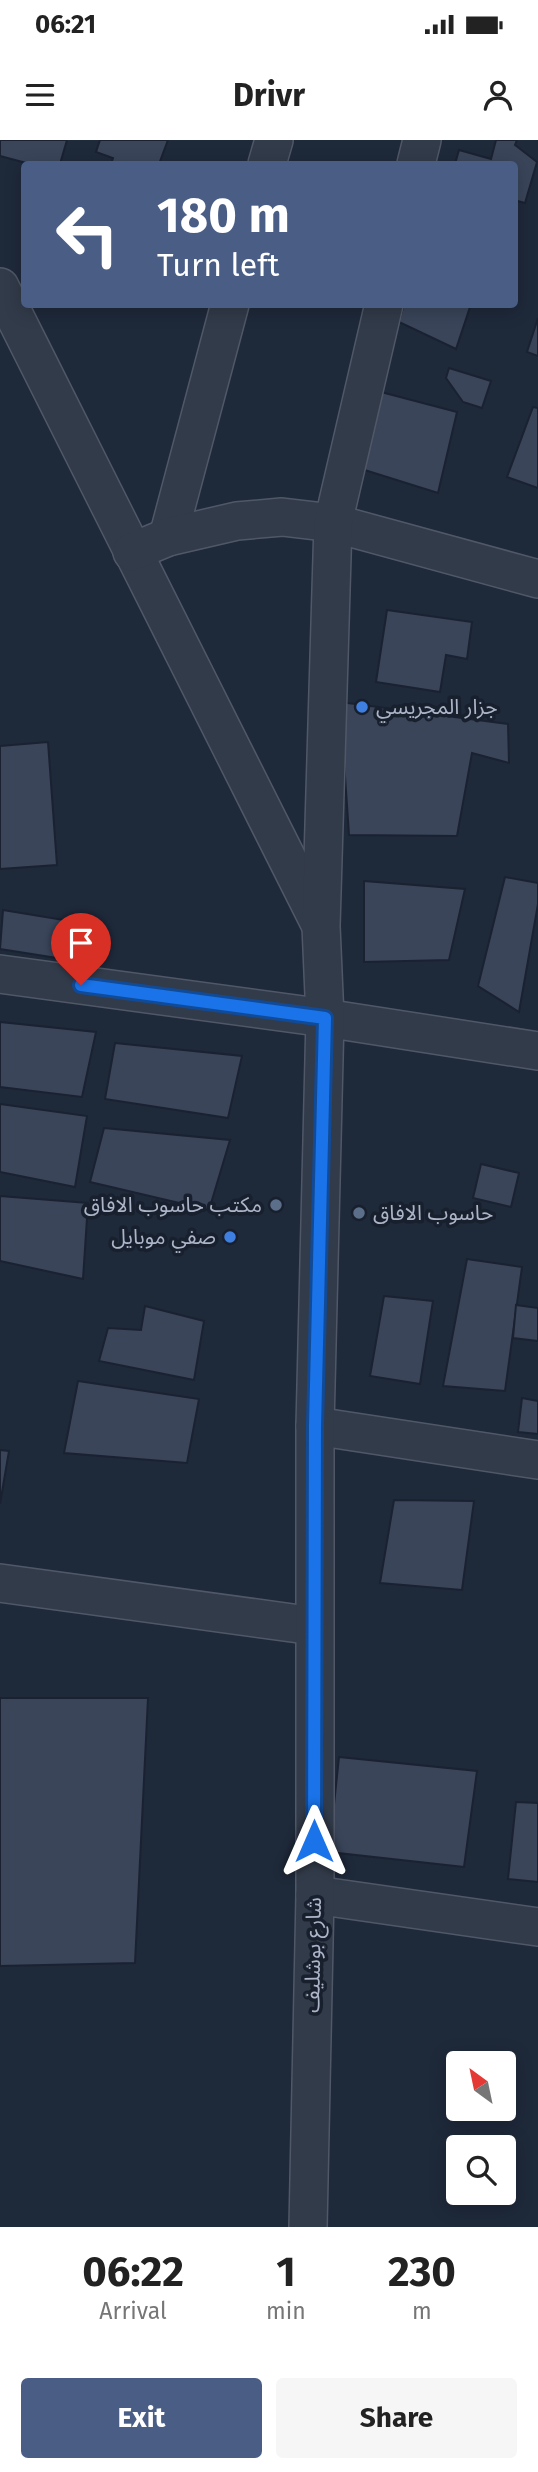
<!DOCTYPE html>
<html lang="en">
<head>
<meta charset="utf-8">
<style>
	:root { --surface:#fff; --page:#f6f6f6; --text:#222; --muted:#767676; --accent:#495d85 }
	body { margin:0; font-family:"Fira Sans","Noto Sans Arabic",sans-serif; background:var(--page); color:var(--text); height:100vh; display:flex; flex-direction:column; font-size:26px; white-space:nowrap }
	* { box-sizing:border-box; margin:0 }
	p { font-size:23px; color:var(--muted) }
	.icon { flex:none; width:38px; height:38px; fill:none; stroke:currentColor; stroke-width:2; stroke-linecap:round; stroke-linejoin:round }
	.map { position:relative; height:2087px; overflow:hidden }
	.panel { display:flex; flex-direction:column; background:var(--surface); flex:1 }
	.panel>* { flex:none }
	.top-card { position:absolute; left:21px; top:21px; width:497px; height:147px; border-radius:7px; box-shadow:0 4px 18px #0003; background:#495d85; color:#fff; overflow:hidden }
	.needle { width:46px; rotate:327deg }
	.controls { position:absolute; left:446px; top:1911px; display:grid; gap:14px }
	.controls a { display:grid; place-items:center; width:70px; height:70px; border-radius:7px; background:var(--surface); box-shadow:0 4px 18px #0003; font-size:35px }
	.pin { position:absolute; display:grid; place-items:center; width:60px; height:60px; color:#fff; margin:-72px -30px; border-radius:50% 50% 50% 0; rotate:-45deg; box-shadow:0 0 7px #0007 }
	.pin .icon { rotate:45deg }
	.me { position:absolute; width:77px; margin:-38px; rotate:0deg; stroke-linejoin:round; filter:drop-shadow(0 0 5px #0008) }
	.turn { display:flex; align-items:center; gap:24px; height:147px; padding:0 21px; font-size:32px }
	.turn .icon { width:91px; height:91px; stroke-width:2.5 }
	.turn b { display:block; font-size:49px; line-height:60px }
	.eta { display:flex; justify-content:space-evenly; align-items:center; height:119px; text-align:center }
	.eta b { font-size:42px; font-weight:700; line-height:49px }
	.cta { display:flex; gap:14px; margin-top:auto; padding:14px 21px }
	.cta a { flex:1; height:80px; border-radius:7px; background:var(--accent); color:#fff; font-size:28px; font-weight:700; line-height:80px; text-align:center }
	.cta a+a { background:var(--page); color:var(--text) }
	.status { display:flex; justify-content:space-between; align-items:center; height:49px; padding:0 35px; background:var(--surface); direction:ltr }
	.status svg { height:19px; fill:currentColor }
	header { display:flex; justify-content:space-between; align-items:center; height:91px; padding:0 21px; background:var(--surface); font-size:32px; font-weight:700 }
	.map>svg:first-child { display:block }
</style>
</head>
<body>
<div class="status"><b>06:21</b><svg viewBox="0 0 49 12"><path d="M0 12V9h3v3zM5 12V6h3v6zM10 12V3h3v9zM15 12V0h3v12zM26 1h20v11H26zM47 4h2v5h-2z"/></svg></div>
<header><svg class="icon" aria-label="menu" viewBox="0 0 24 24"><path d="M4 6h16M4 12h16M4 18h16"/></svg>Drivr<svg class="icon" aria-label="person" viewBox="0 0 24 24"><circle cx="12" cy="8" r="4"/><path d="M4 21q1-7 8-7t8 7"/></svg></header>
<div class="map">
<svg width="538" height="2087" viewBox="0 0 538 2087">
	<rect width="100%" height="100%" fill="#1e293a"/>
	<!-- building -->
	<g fill="#3a455a" stroke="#1a2231" stroke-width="2">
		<path d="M 0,0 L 67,0 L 60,24 L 30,24 L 0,16 Z"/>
		<path d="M 100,0 L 168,0 L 159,24 L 111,24 L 113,18 L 96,12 Z"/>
		<path d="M 496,0 L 517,0 L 515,5 L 537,22 L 525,63 L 514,60 L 514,24 L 455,24 L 459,10 L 491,19 Z"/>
		<path d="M 404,164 L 471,164 L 456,209 L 399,182 Z"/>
		<path d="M 538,178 L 538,216 L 527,212 Z"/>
		<path d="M 449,228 L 491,241 L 482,268 L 463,262 L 446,238 Z"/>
		<path d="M 381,252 L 457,272 L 438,353 L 355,327 Z"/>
		<path d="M 533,267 L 538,268 L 538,348 L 507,337 Z"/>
		<path d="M 387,470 L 472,482 L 467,519 L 446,515 L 440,552 L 376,542 Z"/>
		<path d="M 340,562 L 508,584 L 509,623 L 472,613 L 457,696 L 349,695 Z"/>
		<path d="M 48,602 L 57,725 L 0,729 L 0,606 Z"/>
		<path d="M 505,737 L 538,743 L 538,764 L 519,872 L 478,846 Z"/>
		<path d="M 364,741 L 465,749 L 449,820 L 364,822 Z"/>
		<path d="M 3,770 L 82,783 L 76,821 L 0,809 Z"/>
		<path d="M 0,882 L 96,892 L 82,957 L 0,947 Z"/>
		<path d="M 115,903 L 242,916 L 228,978 L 105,959 Z"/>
		<path d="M 0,964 L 87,976 L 75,1047 L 0,1032 Z"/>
		<path d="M 104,988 L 230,1000 L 209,1070 L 90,1042 Z"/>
		<path d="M 481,1024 L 519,1033 L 511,1067 L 473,1058 Z"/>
		<path d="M 0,1056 L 88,1063 L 83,1139 L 0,1121 Z"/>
		<path d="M 467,1119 L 522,1127 L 505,1251 L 443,1246 Z"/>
		<path d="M 384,1156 L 433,1161 L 420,1244 L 370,1236 Z"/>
		<path d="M 516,1165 L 538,1168 L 538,1201 L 513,1198 Z"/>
		<path d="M 145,1166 L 204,1181 L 194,1240 L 99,1221 L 108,1188 L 141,1190 Z"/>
		<path d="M 78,1241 L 199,1259 L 187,1323 L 64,1313 Z"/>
		<path d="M 522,1258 L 538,1261 L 538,1294 L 518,1292 Z"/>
		<path d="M 0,1310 L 9,1311 L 0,1364 Z"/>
		<path d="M 394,1360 L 474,1361 L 462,1450 L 380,1443 Z"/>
		<path d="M 0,1558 L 148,1558 L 135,1823 L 0,1826 Z"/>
		<path d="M 339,1617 L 477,1631 L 464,1727 L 329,1712 Z"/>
		<path d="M 516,1662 L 538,1663 L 538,1742 L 508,1739 Z"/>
	</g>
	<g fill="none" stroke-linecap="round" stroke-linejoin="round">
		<!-- minor casing -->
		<g stroke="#505868" stroke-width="40">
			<g id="minor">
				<path d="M 267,24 L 274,0"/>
				<path d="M 416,24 L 422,0"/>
				<path d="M 0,147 L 319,782"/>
				<path d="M 168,397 L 230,164"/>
				<path d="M 132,412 L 168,397 L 237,381 L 282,377 L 333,383 L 538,439"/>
				<path d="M 0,834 L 325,878 L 538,911"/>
				<path d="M 315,1286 L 538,1320"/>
				<path d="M 0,1443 L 314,1486"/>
				<path d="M 315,1755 L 538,1787"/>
				<path d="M 308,2087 L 315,1755 L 315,1286 L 325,878 L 321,786 L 333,383 L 384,164"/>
			</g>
		</g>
		<!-- minor -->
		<use href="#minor" stroke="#323b4a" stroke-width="37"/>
	</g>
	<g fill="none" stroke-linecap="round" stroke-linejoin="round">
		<!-- route casing -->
		<g stroke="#114b97" stroke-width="18">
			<path id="route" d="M 81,845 L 325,878 L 315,1286 L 314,1701"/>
		</g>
		<!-- route -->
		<use href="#route" stroke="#1a73e8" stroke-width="12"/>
	</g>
	<!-- markers -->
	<g fill="#3f7fe0" stroke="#18202e" stroke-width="2.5">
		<circle cx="362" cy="567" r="7"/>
		<circle cx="230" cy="1097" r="7"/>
	</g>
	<g fill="#5c6f8a" stroke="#18202e" stroke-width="2.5">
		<circle cx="276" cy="1065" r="7"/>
		<circle cx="359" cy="1073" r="7"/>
	</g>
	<g text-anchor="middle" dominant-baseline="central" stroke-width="7" stroke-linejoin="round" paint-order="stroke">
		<!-- poi labels -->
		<g font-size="21" fill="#acb5c7" stroke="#18202e" text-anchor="start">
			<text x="376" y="567">جزار المجريسي</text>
			<text x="262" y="1065" text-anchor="end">مكتب حاسوب الافاق</text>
			<text x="373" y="1073">حاسوب الافاق</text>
			<text x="216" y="1097" text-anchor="end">صفي موبايل</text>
		</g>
		<!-- street labels -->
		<g font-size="21" fill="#acb5c7" stroke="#18202e">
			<text transform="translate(313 1815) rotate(-89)">شارع بوشليف</text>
		</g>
	</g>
</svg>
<div class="controls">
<a><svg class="needle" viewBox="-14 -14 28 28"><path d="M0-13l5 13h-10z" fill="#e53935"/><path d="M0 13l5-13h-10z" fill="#767676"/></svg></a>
<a><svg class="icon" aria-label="search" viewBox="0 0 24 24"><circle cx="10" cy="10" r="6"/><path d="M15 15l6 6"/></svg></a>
</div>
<div class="pin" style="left:81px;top:845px;background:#d93025"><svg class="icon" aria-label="arrive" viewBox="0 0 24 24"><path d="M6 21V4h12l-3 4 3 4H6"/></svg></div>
<svg class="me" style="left:314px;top:1701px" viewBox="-20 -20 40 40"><path d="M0-17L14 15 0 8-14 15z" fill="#1a73e8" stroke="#fff" stroke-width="4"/></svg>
<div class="top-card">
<div class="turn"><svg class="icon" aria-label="left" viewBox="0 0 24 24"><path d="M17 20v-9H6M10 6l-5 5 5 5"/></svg><div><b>180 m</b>Turn left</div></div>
</div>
</div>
<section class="panel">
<div class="eta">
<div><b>06:22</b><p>Arrival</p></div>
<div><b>1</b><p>min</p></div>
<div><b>230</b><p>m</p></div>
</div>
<div class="cta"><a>Exit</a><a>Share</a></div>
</section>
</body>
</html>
